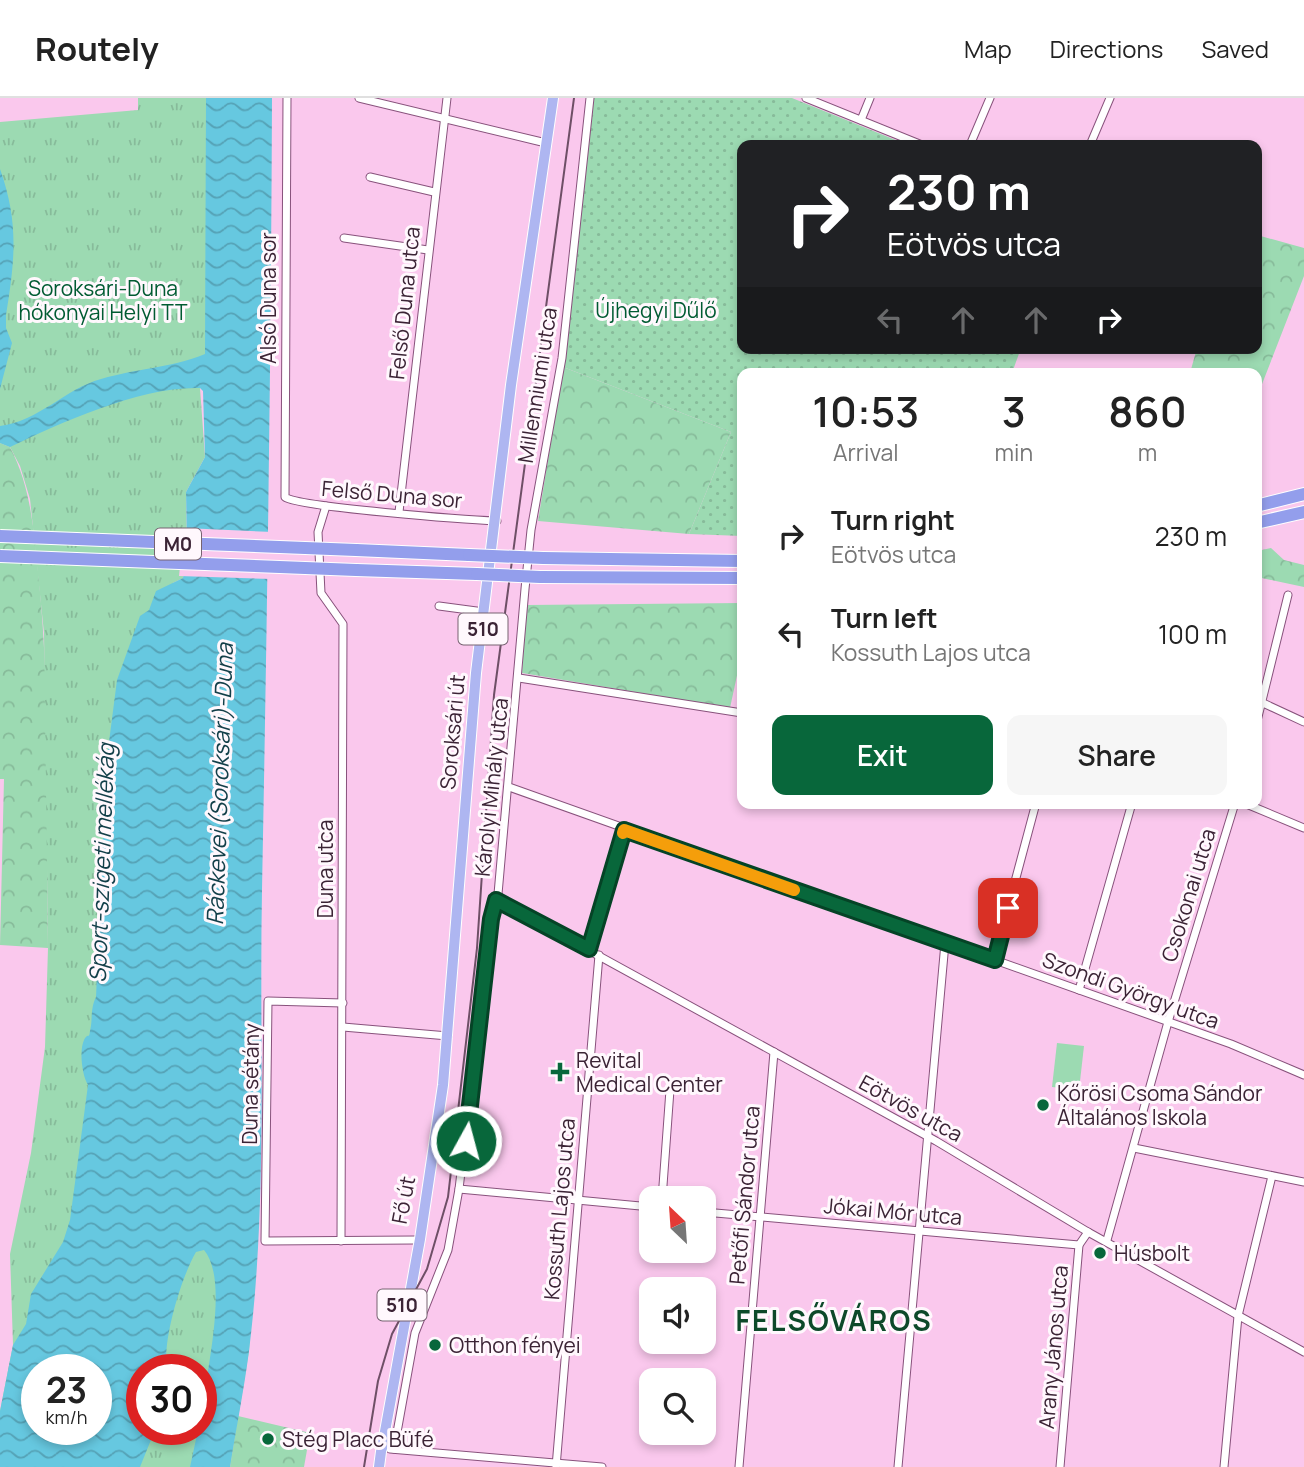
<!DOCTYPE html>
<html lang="en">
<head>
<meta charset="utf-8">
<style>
	:root { --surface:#fff; --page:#f6f6f6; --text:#222; --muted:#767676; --line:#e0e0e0; --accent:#08673b }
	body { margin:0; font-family:Manrope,sans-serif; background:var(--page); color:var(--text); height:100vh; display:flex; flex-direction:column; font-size:26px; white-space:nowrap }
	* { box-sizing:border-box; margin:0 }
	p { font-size:23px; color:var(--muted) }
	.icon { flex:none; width:38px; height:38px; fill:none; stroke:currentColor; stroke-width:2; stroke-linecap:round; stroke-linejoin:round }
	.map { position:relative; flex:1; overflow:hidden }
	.details { position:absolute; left:737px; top:270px; width:525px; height:441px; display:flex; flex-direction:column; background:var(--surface); border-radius:14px; box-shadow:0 4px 10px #0003 }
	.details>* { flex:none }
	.hud { position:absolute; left:737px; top:42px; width:525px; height:214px; border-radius:14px; box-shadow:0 4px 10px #0003; background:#202124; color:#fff; overflow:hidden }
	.needle { width:46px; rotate:335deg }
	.fabs { position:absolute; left:639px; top:1088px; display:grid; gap:14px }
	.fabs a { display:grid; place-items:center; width:77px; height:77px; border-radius:14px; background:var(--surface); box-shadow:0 4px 10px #0003; font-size:35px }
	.speed { position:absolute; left:21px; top:1256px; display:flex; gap:14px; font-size:35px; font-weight:700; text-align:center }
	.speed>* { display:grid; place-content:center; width:91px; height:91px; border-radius:50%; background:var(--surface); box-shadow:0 4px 10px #0003; line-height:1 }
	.speed small { font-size:18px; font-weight:400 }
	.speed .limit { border:10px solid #d22; background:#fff; color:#111 }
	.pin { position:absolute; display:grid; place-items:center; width:60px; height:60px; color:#fff; margin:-30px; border-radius:14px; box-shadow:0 4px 10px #0006 }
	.me { position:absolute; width:77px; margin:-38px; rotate:7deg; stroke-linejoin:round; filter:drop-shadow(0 0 5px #0008) }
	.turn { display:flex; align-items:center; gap:24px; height:147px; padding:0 35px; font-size:32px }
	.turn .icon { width:91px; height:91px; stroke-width:2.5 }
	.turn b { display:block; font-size:49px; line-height:60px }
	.lanes { display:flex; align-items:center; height:66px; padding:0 35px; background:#0003; justify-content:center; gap:35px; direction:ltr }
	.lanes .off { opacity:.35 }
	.eta { display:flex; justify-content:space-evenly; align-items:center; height:119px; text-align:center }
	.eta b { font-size:42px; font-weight:600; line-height:49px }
	.primary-button { display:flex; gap:14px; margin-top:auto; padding:14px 35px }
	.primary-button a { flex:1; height:80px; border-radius:14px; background:var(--accent); color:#fff; font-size:28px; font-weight:600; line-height:80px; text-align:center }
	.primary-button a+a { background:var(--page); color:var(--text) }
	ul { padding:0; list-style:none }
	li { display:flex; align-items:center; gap:21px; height:98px; padding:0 35px }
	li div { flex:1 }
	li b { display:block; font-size:26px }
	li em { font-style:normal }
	header { display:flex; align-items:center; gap:42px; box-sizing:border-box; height:98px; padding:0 35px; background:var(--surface); border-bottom:2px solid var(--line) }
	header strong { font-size:33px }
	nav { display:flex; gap:38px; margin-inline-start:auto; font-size:24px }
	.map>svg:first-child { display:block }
</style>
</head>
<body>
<header>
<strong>Routely</strong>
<nav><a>Map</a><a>Directions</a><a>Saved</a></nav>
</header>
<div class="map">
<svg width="1304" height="1369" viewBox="0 0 1304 1369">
	<defs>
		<pattern id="forest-crowns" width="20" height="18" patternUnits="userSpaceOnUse" patternTransform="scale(1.75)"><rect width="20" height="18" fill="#9cdab2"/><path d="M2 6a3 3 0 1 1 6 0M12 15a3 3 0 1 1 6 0" fill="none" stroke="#87bb9a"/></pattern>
		<pattern id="park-tufts" width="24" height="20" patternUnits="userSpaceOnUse" patternTransform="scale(1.75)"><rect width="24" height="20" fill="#9cdab2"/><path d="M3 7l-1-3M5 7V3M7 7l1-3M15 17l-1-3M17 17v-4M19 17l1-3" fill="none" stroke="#87bb9a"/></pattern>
		<pattern id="garden-dots" width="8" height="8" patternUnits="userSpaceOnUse" patternTransform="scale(1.75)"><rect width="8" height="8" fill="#9cdab2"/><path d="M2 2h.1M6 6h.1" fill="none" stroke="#87bb9a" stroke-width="1.8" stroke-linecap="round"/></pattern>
		<pattern id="water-waves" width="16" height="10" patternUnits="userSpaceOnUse" patternTransform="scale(1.75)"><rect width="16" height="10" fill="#66c8e0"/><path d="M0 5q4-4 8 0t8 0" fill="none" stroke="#55a2b6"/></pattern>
	</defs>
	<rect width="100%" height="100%" fill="#fac8ed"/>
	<!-- grass -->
	<path fill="#9cdab2" d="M 1057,945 L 1084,948 L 1079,992 L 1052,989 Z"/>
	<!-- forest -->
	<g fill="url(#forest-crowns)">
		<path d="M 1257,137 L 1304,150 L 1304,178 L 1257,299 L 1256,275 L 1190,275 L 1197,250 L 1256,250 Z"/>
		<path d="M 563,269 L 731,334 L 689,436 L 538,423 Z"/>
		<path d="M 0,345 L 10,349 C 32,391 34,436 39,483 C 51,604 46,728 48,850 L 0,847 L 4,681 L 0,681 Z"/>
		<path d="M 1271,450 L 1284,462 L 1304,467 L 1304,489 L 1257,479 L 1257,453 Z"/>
		<path d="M 742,505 L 742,554 L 730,610 L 522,575 L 526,507 Z"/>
		<path d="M 238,1318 L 310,1335 L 304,1369 L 230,1369 Z"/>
	</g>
	<!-- park -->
	<path fill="url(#park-tufts)" fill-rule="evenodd" d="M 138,0 L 206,0 L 207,249 L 200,290 L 205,359 L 186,394 L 187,447 L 183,480 L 173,485 L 257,1146 L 249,1253 L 230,1369 L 0,1369 L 0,1313 L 13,1247 L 10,1156 L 31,1055 L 45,949 L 48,850 L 44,535 L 30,401 L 20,368 L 10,349 L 0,345 L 0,24 L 138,12 ZM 37,1272 L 96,1272 L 96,1332 L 37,1332 ZM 142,1272 L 201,1272 L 201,1332 L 142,1332 Z"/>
	<!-- garden -->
	<path fill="url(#garden-dots)" d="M 594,0 L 792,0 L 908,47 L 742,47 L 742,250 L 1021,250 L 1012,275 L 742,275 L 742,438 L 689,436 L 731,334 L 563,269 Z"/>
	<!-- water -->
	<g fill="url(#water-waves)" fill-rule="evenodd">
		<path d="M 206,0 L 272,0 C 271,264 267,528 262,792 C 259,945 268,1101 249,1253 C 244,1292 236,1331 230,1369 L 190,1369 L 198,1332 L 201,1332 C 201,1288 232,1186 204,1152 L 196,1154 C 181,1180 162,1243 167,1272 L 142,1272 L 142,1332 L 155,1332 L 140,1369 L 0,1369 L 0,1313 L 13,1247 L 26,1226 L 31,1196 L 63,1144 L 70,1122 L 88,987 C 82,977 79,953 84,942 C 88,934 89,942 90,933 C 93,921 90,911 96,899 L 106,667 L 117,582 L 140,518 L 149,512 L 156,493 L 183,480 L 187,447 L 186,394 L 205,359 L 203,293 L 200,290 C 142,288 62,324 10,349 L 0,345 L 0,328 C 39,323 65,291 101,281 C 138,270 167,271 205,256 ZM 37,1272 L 96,1272 L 96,1332 L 37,1332 Z"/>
		<path d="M 0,71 C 19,124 15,162 6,217 L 6,230 L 12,245 L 0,291 Z"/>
	</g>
	<!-- pier -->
	<path fill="#fac8ed" d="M 184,430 L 273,434 L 272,481 L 179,478 Z"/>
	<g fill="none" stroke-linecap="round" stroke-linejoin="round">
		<!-- minor casing -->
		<g stroke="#88527c" stroke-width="9">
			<g id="minor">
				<path d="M 287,0 L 285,399 C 297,409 469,422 497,423"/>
				<path d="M 359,0 L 546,45"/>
				<path d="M 806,0 L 922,47"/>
				<path d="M 861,22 L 870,0"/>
				<path d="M 970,47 L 990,0"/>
				<path d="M 1090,47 L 1110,0"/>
				<path d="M 370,79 L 434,94"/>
				<path d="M 344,140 L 428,152"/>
				<path d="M 326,408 L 318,434 L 321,495 L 343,526 L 341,1143"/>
				<path d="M 399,414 L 447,0"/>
				<path d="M 439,508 L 484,514"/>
				<path d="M 519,580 L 742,615"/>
				<path d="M 1263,605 L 1304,624"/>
				<path d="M 1256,627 L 1288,497"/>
				<path d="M 509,689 L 1231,946 L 1304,977"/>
				<path d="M 1244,705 L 1304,730"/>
				<path d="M 497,802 L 936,1043 L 1088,1134 L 1304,1254"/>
				<path d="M 589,851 L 624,732"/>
				<path d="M 994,862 L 1036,705"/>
				<path d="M 1079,892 L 1132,705"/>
				<path d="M 343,905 L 268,903 L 265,1143 L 415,1142"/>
				<path d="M 343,929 L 448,938"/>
				<path d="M 1134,1050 L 1304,1084"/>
				<path d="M 459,1091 L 651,1109"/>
				<path d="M 662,1101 L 670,992"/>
				<path d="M 704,1114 L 1079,1147"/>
				<path d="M 1107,1142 L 1168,924 L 1235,705"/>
				<path d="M 390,1351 L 602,1369"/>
				<path d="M 394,1351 L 415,1235 L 448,1152 L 459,1091 L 491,821 L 498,796 L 525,491 L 531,432 L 562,260 L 590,0"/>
				<path d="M 556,1369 L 599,857"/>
				<path d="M 739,1369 L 774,954"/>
				<path d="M 898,1369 L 945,845"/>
				<path d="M 1060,1369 L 1079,1147 L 1088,1134"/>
				<path d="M 1224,1369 L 1238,1218 L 1272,1078"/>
			</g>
		</g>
		<!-- primary casing -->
		<g stroke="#fff" stroke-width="12">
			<g id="primary">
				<path d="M 382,1350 L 420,1141 L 443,987 L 476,575 L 511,287 L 553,0"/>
				<path d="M 379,1369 L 382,1346"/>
			</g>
		</g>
		<!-- trunk casing -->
		<g stroke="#fff" stroke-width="14">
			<g id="trunk">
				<path d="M 1256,408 L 1304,396"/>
				<path d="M 1256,425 L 1304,414"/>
				<path d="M 356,452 L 469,457"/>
				<path d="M 543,460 L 742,463"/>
				<path d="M 356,472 L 477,476"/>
				<path d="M 540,479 L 742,480"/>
			</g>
		</g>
		<!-- minor -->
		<use href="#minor" stroke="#fff" stroke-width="7"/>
		<!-- primary -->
		<use href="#primary" stroke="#aeb6f1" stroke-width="10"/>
		<!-- trunk -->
		<use href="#trunk" stroke="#939eec" stroke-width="12"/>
		<!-- tram -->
		<path stroke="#6e4f66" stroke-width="2" d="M 364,1369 L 378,1283 L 392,1236 L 427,1171 L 448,1099 L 477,850 L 494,597 L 574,0"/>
		<!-- trunk-bridge casing -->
		<g stroke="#fff" stroke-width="14" stroke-linecap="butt">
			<g id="trunk-bridge">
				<path d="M 0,438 L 356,452"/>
				<path d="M 469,457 L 543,460"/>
				<path d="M 0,458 L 356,472"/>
				<path d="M 477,476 L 540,479"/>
			</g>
		</g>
		<!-- trunk-bridge -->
		<use href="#trunk-bridge" stroke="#939eec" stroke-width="12"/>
	</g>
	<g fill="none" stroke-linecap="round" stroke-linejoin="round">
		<!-- route casing -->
		<g stroke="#054326" stroke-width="18">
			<path id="route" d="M 466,1043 L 491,821 L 496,802 L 589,851 L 624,732 L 995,862 L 1008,810"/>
		</g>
		<!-- route -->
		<use href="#route" stroke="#08673b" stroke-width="12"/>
		<!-- slow -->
		<path stroke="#f59e0b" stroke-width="12" d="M 623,735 L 624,732 L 794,792"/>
	</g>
	<!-- markers -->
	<g fill="#08673b" stroke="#fff8fd" stroke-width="2.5">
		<path d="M556.5 963.5h7v7h7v7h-7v7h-7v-7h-7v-7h7z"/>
		<circle cx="1043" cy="1007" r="7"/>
		<circle cx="1100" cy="1155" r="7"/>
		<circle cx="435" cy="1247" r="7"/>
		<circle cx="268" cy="1341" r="7"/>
	</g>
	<g text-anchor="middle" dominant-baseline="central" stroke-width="6" stroke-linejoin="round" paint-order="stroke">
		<!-- shield labels -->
		<g fill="#fff8fd" stroke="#766371" stroke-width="2">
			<rect x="155" y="430.5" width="46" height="31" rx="5"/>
			<rect x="458.5" y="515.5" width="49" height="31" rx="5"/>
			<rect x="377.5" y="1191.5" width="49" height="31" rx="5"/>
		</g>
		<g font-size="19" font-weight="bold" fill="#3b2335">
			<text x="178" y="446">M0</text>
			<text x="483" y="531">510</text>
			<text x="402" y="1207">510</text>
		</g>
		<!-- park labels -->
		<g font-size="21" fill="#005b32" stroke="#fff8fd">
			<text x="103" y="190">Soroksári-Duna<tspan x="103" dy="24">hókonyai Helyi TT</tspan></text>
			<text x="656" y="212">Újhegyi Dűlő</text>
		</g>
		<!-- street labels -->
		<g font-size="21" fill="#3b2335" stroke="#fff8fd">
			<text transform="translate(268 200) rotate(-90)">Alsó Duna sor</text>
			<text transform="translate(404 205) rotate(-84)">Felső Duna utca</text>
			<text transform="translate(537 287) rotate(-81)">Millenniumi utca</text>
			<text transform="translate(392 396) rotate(5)">Felső Duna sor</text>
			<text transform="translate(452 634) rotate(-85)">Soroksári út</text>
			<text transform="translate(491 689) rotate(-84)">Károlyi Mihály utca</text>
			<text transform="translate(325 771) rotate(-90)">Duna utca</text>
			<text transform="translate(1188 797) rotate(-73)">Csokonai utca</text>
			<text transform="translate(1131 892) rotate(20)">Szondi György utca</text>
			<text transform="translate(250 986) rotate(-89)">Duna sétány</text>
			<text transform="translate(911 1010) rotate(29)">Eötvös utca</text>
			<text transform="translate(744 1097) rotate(-85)">Petőfi Sándor utca</text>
			<text transform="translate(403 1102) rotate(-79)">Fő út</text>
			<text transform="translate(559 1111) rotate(-85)">Kossuth Lajos utca</text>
			<text transform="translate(893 1113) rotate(5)">Jókai Mór utca</text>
			<text transform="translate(1053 1249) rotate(-85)">Arany János utca</text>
		</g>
		<!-- poi labels -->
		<g font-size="21" fill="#3b2335" stroke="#fff8fd" text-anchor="start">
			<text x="576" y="962">Revital<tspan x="576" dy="24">Medical Center</tspan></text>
			<text x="1057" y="995">Kőrösi Csoma Sándor<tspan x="1057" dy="24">Általános Iskola</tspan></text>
			<text x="1114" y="1155">Húsbolt</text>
			<text x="449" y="1247">Otthon fényei</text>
			<text x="282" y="1341">Stég Placc Büfé</text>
		</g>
		<!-- water labels -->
		<g font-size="23" font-style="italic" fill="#123f49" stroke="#fff8fd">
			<text transform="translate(219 686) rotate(-88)">Ráckevei (Soroksári)-Duna</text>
			<text transform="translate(101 765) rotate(-88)">Sport-szigeti mellékág</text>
		</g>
		<!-- district labels -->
		<g font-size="28" font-weight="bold" letter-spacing="2" fill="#0d492a" stroke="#fff8fd">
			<text x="834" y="1222">FELSŐVÁROS</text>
		</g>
	</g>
</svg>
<div class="fabs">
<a><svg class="needle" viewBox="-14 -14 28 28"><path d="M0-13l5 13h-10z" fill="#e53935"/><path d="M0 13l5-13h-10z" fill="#767676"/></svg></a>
<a><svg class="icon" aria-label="sound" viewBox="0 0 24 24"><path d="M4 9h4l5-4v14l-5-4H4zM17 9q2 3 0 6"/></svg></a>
<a><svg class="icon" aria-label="search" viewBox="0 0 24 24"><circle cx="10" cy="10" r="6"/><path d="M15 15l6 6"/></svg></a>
</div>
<div class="speed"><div>23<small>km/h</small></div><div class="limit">30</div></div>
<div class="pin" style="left:1008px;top:810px;background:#d93025"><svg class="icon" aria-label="arrive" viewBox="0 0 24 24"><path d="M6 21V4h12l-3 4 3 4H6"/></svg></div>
<svg class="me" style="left:466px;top:1043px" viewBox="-20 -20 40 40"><circle r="17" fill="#08673b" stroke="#fff" stroke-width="3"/><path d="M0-11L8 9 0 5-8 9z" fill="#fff"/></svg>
<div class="hud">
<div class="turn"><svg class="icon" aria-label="right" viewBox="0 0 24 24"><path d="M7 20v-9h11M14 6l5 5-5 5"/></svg><div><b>230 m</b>Eötvös utca</div></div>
<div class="lanes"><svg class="icon off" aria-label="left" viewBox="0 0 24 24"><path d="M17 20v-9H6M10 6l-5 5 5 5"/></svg><svg class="icon off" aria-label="ahead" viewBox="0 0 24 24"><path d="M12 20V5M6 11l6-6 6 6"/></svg><svg class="icon off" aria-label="ahead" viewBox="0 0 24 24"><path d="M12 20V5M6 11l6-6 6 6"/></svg><svg class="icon" aria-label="right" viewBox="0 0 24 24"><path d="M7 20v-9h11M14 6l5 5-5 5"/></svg></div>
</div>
<section class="details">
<div class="eta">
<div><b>10:53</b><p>Arrival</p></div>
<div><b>3</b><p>min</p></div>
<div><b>860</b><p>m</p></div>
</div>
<ul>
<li><svg class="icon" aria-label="right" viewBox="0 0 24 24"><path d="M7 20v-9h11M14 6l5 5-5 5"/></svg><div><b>Turn right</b><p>Eötvös utca</p></div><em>230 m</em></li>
<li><svg class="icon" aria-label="left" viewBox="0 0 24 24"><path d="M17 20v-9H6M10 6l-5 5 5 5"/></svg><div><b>Turn left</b><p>Kossuth Lajos utca</p></div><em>100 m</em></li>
</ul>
<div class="primary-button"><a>Exit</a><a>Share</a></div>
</section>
</div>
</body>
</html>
